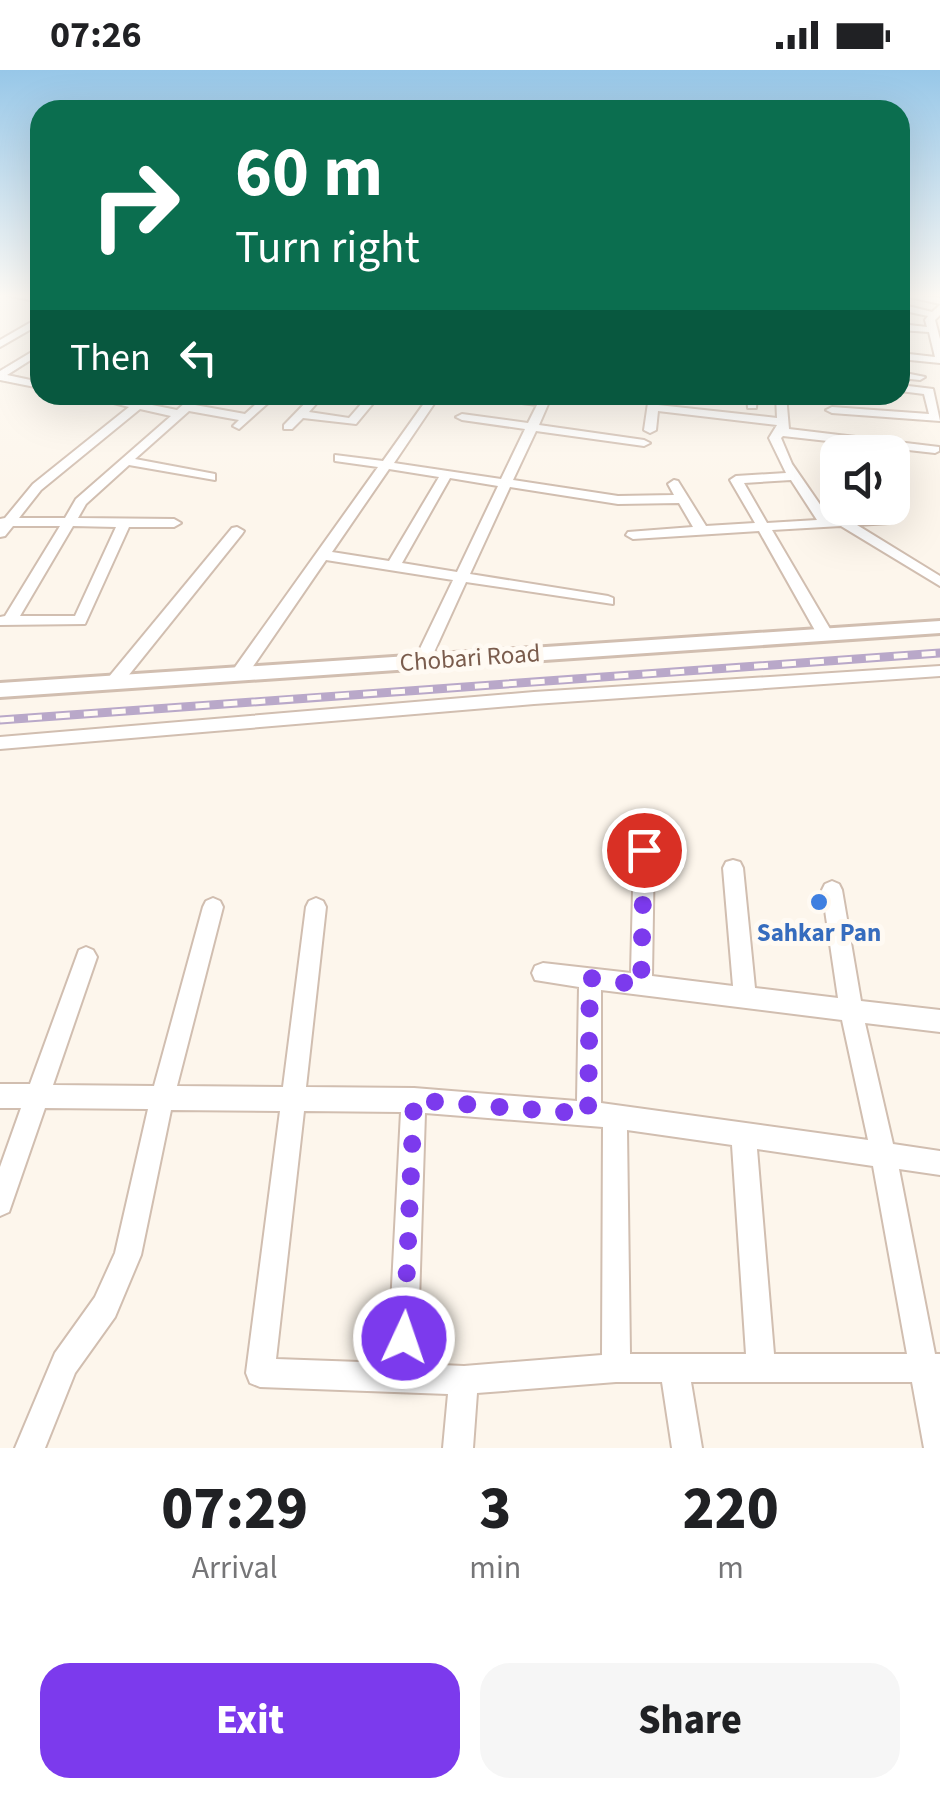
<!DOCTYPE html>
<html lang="en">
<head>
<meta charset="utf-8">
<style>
	:root { --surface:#fff; --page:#f6f6f6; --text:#202124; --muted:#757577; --accent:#7c3aed }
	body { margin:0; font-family:"Source Sans 3",sans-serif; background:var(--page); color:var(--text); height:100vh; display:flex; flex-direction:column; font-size:38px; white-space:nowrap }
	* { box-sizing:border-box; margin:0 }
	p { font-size:32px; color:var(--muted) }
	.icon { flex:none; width:55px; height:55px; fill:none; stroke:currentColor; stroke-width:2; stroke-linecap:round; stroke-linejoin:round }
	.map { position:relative; height:1378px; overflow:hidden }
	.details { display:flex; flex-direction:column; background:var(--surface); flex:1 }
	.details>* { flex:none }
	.hud { position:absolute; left:30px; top:30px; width:880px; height:305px; border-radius:30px; box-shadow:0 10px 40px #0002; background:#0b6e4f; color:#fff; overflow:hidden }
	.buttons { position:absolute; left:820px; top:365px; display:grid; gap:20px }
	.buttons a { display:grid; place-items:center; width:90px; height:90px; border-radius:20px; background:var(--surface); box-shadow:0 10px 40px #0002; font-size:50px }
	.pin { position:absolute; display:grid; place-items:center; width:85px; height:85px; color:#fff; margin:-42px; border:5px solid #fff; border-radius:50%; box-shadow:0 2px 10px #0007 }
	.me { position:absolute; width:110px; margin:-55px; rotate:3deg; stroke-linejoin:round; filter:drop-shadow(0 0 8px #0008) }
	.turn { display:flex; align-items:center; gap:35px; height:210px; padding:0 40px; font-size:45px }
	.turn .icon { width:130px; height:130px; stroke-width:2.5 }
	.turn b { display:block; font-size:70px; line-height:85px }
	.then { display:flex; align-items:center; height:95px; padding:0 40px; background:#0003; gap:20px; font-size:38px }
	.eta { display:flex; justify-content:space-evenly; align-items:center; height:170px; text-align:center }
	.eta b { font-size:60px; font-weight:800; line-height:70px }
	.primary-button { display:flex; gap:20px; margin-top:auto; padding:20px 40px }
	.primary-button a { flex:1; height:115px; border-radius:30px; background:var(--accent); color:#fff; font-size:40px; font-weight:800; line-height:115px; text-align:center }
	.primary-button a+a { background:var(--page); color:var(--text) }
	.status { display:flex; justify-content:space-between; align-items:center; height:70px; padding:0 50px; background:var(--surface); direction:ltr }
	.status svg { height:28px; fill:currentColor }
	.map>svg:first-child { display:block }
</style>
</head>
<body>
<div class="status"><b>07:26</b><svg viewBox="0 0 49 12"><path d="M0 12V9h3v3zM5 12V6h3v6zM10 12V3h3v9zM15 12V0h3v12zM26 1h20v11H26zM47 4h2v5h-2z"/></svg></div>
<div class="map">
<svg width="940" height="1378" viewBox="0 0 940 1378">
	<rect width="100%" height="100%" fill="#fdf6ec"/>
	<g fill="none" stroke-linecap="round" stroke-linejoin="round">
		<!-- minor casing -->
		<g stroke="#d1beb0" stroke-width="4">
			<g id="minor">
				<path d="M 6,225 L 40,226 L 40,232 Z"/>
				<path d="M 909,225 L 940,228 L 940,234 L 910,227 Z"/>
				<path d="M 900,234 L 932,242 L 940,235 L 940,245 L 935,250 L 940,269 L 940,293 L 900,289 L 900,283 L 935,287 L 929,262 L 900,260 L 900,254 L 927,257 L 925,250 L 928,246 L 900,240 Z"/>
				<path d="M 40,247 L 40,254 L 0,277 L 0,270 Z"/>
				<path d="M 40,277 L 40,284 L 7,305 L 40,312 L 40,318 L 0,310 L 0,301 Z"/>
				<path d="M 900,302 L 925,307 L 920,310 L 900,308 Z"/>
				<path d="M 900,315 L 933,319 L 940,351 L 832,343 L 826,340 L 832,337 L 929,344 L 924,324 L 900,321 Z"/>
				<path d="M 83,325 L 104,325 L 136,332 L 144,325 L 156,325 L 147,334 L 177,340 L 194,325 L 205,325 L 195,335 L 245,344 L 266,325 L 277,325 L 239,359 L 233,356 L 239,350 L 189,341 L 135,389 L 215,404 L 215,410 L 129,395 L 86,434 L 78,448 L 174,449 L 181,453 L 174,457 L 129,457 L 85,554 L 0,555 L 0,547 L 5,546 L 60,456 L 13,456 L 5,466 L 0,467 L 0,449 L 5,448 L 33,414 L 129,337 ZM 140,339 L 171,346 L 76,429 L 65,448 L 19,448 L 41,420 ZM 73,456 L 116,457 L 75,546 L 20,546 Z"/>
				<path d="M 313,325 L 324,325 L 309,342 L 349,348 L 369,325 L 380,325 L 356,354 L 303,348 L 292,359 L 284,359 L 284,355 Z"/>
				<path d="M 430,325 L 440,325 L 394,393 L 501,409 L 525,359 L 462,350 L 456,347 L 462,344 L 528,353 L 537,335 L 482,328 L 477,325 L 540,329 L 542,325 L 552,325 L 539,355 L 644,370 L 650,373 L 644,376 L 536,361 L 513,410 L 618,426 L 674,425 L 668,414 L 674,410 L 678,411 L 706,456 L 755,453 L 730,410 L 736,406 L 786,403 L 769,368 L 777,355 L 658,341 L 656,360 L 650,363 L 644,360 L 648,333 L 608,325 L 659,325 L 658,335 L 777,348 L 776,325 L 786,325 L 789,359 L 939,377 L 939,381 L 935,383 L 783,366 L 781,368 L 792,394 L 830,449 L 894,446 L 894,452 L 889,453 L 857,455 L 940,506 L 940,516 L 841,456 L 772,460 L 833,564 L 825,569 L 817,564 L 759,461 L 633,469 L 626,465 L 628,462 L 693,457 L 679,433 L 618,434 L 510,417 L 470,504 L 608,526 L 613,528 L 613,534 L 466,512 L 430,591 L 422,596 L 414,591 L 453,510 L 326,490 L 245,608 L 233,608 L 231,604 L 233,600 L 378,397 L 335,391 L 335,385 L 383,391 ZM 389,399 L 439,407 L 389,491 L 332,482 ZM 450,408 L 498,416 L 457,502 L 402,493 ZM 791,410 L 817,450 L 767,453 L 744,413 Z"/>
				<path d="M 747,325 L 757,325 L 756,338 L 748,338 Z"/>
				<path d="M 237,457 L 244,461 L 242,464 L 120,616 L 108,616 L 106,612 L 108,608 L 232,458 Z"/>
				<path d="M 940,596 L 940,606 L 534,634 L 0,679 L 0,667 L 534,622 Z"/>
				<path d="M 644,771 L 651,773 L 654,779 L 652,906 L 733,916 L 723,798 L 726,792 L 733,790 L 740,792 L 743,798 L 755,918 L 838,928 L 822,820 L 825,814 L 832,811 L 839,814 L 842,820 L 861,931 L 940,940 L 940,962 L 865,953 L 893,1074 L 940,1081 L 940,1105 L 899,1099 L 935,1284 L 940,1284 L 940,1378 L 924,1378 L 912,1312 L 691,1312 L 702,1378 L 672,1378 L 662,1312 L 616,1312 L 477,1323 L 473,1378 L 443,1378 L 448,1324 L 260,1317 L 250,1313 L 246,1303 L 280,1041 L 171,1040 L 141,1185 L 115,1247 L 75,1303 L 45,1378 L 15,1378 L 55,1283 L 95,1227 L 115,1183 L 148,1039 L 45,1038 L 9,1142 L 0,1146 L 0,1097 L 21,1038 L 0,1038 L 0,1014 L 30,1014 L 79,880 L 86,877 L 93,880 L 97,887 L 53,1015 L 154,1016 L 203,837 L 206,831 L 213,828 L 220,831 L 223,837 L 177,1016 L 283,1017 L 306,837 L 309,831 L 316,828 L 323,831 L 326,837 L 306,1017 L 414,1018 L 577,1031 L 579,917 L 535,910 L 532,903 L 535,896 L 543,893 L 631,903 L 634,779 L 637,773 ZM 601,920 L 842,950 L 868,1070 L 601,1033 ZM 304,1041 L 401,1042 L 388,1293 L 276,1289 ZM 425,1043 L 603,1057 L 602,1285 L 464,1296 L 417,1294 ZM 627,1060 L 732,1075 L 746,1284 L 630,1284 ZM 757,1079 L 873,1096 L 907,1284 L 774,1284 Z"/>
			</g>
		</g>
		<!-- tertiary casing -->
		<g stroke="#d1beb0" stroke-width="6">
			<path id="tertiary" d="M 940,551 L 940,563 L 0,627 L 0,613 Z"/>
		</g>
		<!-- minor -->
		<use href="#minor" fill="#fff" fill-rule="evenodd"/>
		<!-- tertiary -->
		<use href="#tertiary" fill="#fff" fill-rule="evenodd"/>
		<!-- rail casing -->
		<g stroke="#b9a8c9" stroke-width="9">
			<path id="rail" d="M 0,650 L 940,583"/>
		</g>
		<!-- rail -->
		<use href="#rail" stroke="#fffaf3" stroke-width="5" stroke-dasharray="14" stroke-linecap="butt"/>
	</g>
	<!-- sky -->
	<linearGradient id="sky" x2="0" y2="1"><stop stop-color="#97c7e8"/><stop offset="0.54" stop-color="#fefbf6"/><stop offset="1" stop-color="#fefbf6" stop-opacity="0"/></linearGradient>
	<rect width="940" height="418" fill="url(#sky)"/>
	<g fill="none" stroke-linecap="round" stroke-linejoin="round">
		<!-- route -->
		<path stroke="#7c3aed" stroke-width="18" stroke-dasharray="0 32.4" d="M 404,1268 L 414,1030 L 588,1044 L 590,908 L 641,915 L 644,780"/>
	</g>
	<!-- markers -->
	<circle fill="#3f7fe0" stroke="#fffaf3" stroke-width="4" cx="819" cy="832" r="10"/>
	<g text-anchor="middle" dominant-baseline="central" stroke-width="10" stroke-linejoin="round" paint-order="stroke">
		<!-- street labels -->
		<g font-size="25" fill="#7a5c4d" stroke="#fffaf3">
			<text transform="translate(470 588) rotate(-4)">Chobari Road</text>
		</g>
		<!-- shop labels -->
		<g font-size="25" font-weight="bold" fill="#366cbe" stroke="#fffaf3">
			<text x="819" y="863">Sahkar Pan</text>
		</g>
	</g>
</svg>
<div class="buttons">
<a><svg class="icon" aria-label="sound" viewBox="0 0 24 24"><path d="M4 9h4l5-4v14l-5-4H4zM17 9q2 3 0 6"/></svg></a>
</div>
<div class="pin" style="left:644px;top:780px;background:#d93025"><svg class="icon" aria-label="arrive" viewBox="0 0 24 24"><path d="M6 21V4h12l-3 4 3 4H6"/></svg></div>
<svg class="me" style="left:404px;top:1268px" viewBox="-20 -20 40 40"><circle r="17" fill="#7c3aed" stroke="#fff" stroke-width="3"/><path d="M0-11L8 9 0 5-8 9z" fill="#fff"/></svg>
<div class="hud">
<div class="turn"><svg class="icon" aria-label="right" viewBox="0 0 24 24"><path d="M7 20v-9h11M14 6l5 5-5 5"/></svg><div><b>60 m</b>Turn right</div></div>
<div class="then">Then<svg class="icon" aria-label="left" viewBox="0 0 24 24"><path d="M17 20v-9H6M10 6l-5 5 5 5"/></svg></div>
</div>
</div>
<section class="details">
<div class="eta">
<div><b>07:29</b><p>Arrival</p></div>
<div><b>3</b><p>min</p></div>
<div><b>220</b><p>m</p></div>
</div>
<div class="primary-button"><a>Exit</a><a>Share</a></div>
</section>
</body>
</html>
